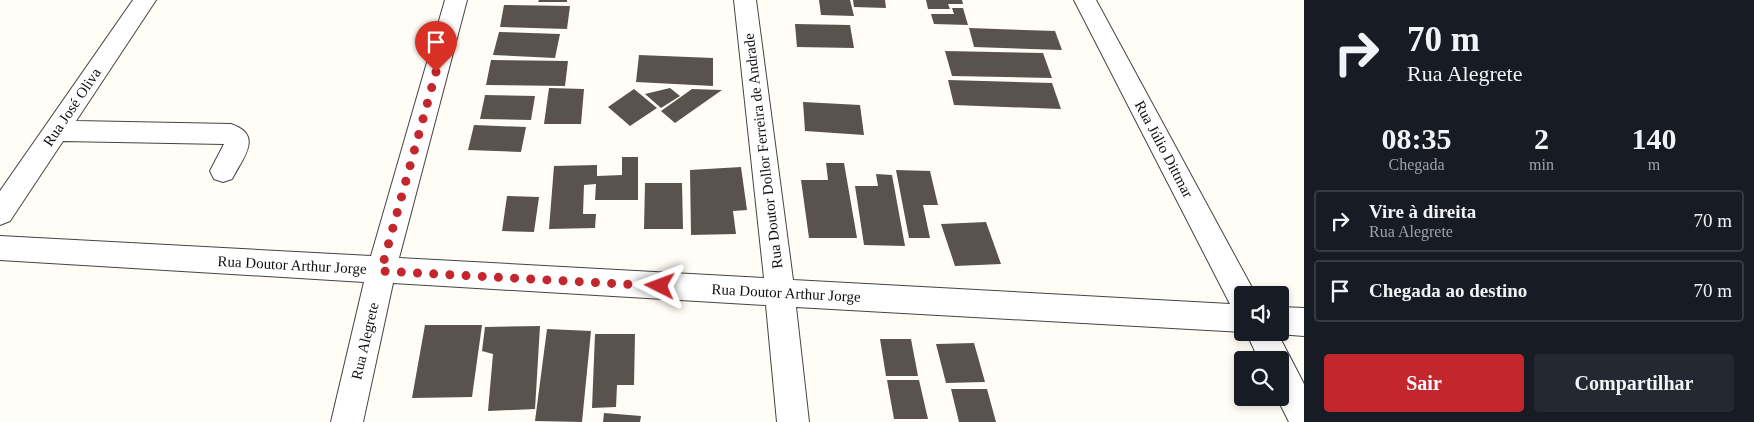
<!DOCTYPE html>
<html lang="pt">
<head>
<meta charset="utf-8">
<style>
	:root { --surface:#171b24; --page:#242831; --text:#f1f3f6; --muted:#9ea1a6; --line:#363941; --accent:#c4262e }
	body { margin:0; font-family:"Times New Roman",serif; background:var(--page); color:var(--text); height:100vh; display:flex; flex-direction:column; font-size:19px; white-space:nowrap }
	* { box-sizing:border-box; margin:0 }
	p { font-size:16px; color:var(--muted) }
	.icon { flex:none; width:28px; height:28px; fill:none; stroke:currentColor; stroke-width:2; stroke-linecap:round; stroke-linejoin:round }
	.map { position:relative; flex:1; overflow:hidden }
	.details { display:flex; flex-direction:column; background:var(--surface); width:450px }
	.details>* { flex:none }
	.guide { background:#171b24; color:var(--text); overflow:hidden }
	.buttons { position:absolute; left:1234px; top:286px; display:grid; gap:10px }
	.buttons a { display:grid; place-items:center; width:55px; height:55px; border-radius:5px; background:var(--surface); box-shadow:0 2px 8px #0003; font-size:25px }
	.pin { position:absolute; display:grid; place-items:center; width:42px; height:42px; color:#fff; margin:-51px -21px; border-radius:50% 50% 50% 0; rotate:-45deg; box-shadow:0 0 5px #0007 }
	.pin .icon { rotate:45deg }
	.me { position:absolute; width:55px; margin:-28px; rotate:273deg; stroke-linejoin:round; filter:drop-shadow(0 0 4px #0008) }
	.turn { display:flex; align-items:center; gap:18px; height:105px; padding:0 20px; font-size:22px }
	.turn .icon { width:65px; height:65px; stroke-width:2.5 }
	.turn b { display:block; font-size:35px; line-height:42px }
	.eta { display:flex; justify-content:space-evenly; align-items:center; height:85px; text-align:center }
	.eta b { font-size:30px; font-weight:700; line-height:35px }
	.primary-button { display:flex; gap:10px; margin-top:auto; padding:10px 20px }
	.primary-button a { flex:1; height:58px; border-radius:5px; background:var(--accent); color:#fff; font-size:20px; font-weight:700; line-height:58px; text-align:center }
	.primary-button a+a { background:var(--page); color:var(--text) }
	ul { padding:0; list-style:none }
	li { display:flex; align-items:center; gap:15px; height:62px; margin:0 10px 8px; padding:0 10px; border:2px solid var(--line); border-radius:5px }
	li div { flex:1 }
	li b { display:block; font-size:19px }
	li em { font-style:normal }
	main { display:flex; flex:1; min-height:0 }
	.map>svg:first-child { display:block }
</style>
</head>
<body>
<main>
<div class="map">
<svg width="1304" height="422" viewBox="0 0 1304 422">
	<rect width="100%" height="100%" fill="#fffdf5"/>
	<!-- building -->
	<g fill="#5a524d">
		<path d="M 539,0 L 567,0 L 567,2 L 538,2 Z"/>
		<path d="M 819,0 L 850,0 L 854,16 L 821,15 Z"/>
		<path d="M 853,0 L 885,0 L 886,8 L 854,7 Z"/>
		<path d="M 926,0 L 962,0 L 963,4 L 948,4 L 950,9 L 928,9 Z"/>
		<path d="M 504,5 L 570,6 L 567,29 L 500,27 Z"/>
		<path d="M 952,8 L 963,8 L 968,25 L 934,24 L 931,14 L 954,14 Z"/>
		<path d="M 795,24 L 850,25 L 854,48 L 797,47 Z"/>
		<path d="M 969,28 L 1055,31 L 1062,50 L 974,47 Z"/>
		<path d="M 499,32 L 560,34 L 555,58 L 493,55 Z"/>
		<path d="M 945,51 L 1043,53 L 1052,78 L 952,76 Z"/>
		<path d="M 639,55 L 713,58 L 713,86 L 636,82 Z"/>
		<path d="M 491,60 L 568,61 L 565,86 L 486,85 Z"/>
		<path d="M 948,80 L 1052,83 L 1061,109 L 954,105 Z"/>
		<path d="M 549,88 L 584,89 L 581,124 L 544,124 Z"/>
		<path d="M 670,88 L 680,96 L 661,108 L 645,94 Z"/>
		<path d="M 634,89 L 657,108 L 630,126 L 608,107 Z"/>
		<path d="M 692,89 L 722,90 L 675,123 L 661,111 Z"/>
		<path d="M 485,95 L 535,96 L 531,120 L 480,119 Z"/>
		<path d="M 803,102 L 860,105 L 864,135 L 805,131 Z"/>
		<path d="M 474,125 L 526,127 L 521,152 L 468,150 Z"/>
		<path d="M 622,157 L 638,157 L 638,200 L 595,200 L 596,184 L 584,185 L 583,214 L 596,214 L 595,228 L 549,229 L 554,166 L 597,165 L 597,176 L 622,175 Z"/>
		<path d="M 826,163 L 844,163 L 857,238 L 809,238 L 801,180 L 828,180 Z"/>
		<path d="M 741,167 L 747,210 L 733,211 L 736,234 L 691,235 L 690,170 Z"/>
		<path d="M 896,170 L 930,171 L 938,205 L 923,205 L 930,238 L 909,238 Z"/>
		<path d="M 876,174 L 892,175 L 905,246 L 864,245 L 855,186 L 878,186 Z"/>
		<path d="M 645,183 L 682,183 L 683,229 L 644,229 Z"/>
		<path d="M 507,196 L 539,197 L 534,232 L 502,231 Z"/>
		<path d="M 986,222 L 1001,264 L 955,266 L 941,224 Z"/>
		<path d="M 425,325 L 482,325 L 472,397 L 412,398 Z"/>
		<path d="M 540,326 L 535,409 L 488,411 L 493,354 L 482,351 L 485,327 Z"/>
		<path d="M 547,329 L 591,331 L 582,422 L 535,421 Z"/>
		<path d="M 595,334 L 635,334 L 634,385 L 617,385 L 616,407 L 592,408 Z"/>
		<path d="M 880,339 L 911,339 L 918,376 L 886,376 Z"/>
		<path d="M 974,343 L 985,382 L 946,383 L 936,344 Z"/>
		<path d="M 887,380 L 919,380 L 928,419 L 894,419 Z"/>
		<path d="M 951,389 L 987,389 L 996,422 L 959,422 Z"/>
		<path d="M 604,413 L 641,416 L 640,422 L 603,422 Z"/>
	</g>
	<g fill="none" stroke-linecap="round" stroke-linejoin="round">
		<!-- minor casing -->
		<g stroke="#444" stroke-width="2">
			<g id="minor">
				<path d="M 133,0 L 156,0 L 76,121 L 231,124 C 264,135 243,158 232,179 L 223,182 L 214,179 L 210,171 L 224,144 L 63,141 L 10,221 L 0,225 L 0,191 Z"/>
				<path d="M 445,0 L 467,0 L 399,258 L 764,278 L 734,0 L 756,0 L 793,280 L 1230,304 L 1074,0 L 1096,0 L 1256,295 L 1242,295 L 1243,332 L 796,307 L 809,422 L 777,422 L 766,305 L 393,283 L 363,422 L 331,422 L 364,282 L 0,260 L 0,236 L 371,256 Z"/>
				<path d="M 1280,307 L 1304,308 L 1304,336 L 1278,334 L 1304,384 L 1304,422 L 1289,422 L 1277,398 L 1280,398 L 1280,360 L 1259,360 L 1246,332 L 1280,332 Z"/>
			</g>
		</g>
		<!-- minor -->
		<use href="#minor" fill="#fff" fill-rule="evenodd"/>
	</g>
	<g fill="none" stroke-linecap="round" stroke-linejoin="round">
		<!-- route -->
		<path stroke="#c4262e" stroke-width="9" stroke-dasharray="0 16.2" d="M 436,72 L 381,271 L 660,286"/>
	</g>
	<g text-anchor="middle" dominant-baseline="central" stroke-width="5" stroke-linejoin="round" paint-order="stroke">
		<!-- street labels -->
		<g font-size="15" fill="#111" stroke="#fff">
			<text transform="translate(72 107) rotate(-56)">Rua José Oliva</text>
			<text transform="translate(1164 149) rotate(62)">Rua Júlio Dittmar</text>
			<text transform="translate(763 151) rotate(-97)">Rua Doutor Dollor Ferreira de Andrade</text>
			<text transform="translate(292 265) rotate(3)">Rua Doutor Arthur Jorge</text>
			<text transform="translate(786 293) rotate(3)">Rua Doutor Arthur Jorge</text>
			<text transform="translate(365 341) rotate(-77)">Rua Alegrete</text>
		</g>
	</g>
</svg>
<div class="buttons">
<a><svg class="icon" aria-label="sound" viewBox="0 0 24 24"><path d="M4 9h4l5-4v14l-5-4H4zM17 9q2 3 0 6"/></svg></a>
<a><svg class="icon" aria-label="search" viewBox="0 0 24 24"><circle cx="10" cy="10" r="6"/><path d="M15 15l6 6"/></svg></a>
</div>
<div class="pin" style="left:436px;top:72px;background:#d93025"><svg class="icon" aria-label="arrive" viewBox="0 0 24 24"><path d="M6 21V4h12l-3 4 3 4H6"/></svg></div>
<svg class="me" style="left:660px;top:286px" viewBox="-20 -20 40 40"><path d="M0-17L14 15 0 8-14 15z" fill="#c4262e" stroke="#fff" stroke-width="4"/></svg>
</div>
<section class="details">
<div class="guide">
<div class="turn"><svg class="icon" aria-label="right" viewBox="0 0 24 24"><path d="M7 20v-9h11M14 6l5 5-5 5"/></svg><div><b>70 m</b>Rua Alegrete</div></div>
</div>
<div class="eta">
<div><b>08:35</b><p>Chegada</p></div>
<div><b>2</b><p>min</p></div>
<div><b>140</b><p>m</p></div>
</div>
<ul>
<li><svg class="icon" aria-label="right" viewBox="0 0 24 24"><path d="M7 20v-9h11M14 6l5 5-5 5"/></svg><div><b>Vire à direita</b><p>Rua Alegrete</p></div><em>70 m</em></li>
<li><svg class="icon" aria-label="arrive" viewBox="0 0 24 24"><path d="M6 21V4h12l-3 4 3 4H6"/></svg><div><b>Chegada ao destino</b></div><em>70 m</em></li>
</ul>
<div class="primary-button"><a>Sair</a><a>Compartilhar</a></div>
</section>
</main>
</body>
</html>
